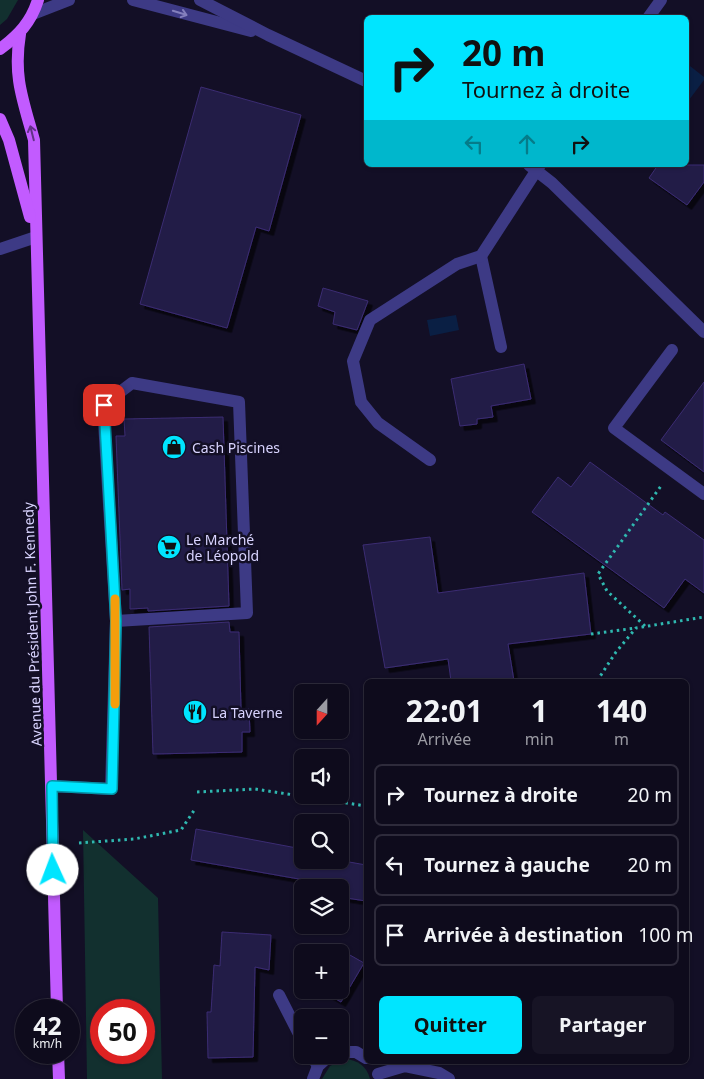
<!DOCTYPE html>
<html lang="fr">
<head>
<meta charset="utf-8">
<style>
	:root { --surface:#0e0b1c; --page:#171425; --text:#f1f3f6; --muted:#9b9ba3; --line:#2e2b3b; --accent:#00e5ff }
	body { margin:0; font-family:"Noto Sans",sans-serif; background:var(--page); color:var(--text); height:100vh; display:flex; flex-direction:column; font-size:19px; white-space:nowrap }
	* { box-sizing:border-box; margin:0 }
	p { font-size:16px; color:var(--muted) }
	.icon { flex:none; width:28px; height:28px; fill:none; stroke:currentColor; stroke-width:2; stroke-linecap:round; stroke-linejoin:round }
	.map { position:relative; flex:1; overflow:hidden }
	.details { position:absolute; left:364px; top:679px; width:325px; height:385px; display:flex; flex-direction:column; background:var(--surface); border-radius:8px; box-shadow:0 1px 4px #0004,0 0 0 1px var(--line) }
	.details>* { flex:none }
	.banner { position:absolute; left:364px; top:15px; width:325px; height:152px; border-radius:8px; box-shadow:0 1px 4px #0004,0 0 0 1px var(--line); background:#00e5ff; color:#111; overflow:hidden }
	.needle { width:32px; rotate:201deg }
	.buttons { position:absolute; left:294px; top:684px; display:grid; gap:10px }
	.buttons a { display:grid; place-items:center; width:55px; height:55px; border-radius:8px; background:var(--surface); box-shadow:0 1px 4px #0004,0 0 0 1px var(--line); font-size:25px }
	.speed { position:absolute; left:15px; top:999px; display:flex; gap:10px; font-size:25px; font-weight:700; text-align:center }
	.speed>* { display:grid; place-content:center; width:65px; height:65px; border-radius:50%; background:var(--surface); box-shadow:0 1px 4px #0004,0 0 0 1px var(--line); line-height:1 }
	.speed small { font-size:12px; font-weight:400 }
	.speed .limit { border:8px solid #d22; background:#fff; color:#111 }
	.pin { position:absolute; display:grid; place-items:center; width:42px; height:42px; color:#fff; margin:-21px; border-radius:10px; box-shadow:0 2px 8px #0006 }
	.me { position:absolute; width:55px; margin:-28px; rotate:358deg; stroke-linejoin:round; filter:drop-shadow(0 0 4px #0008) }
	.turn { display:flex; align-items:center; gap:18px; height:105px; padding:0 15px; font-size:22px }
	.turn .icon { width:65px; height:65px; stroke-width:2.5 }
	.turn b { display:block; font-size:35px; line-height:42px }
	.lanes { display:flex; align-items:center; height:48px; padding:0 15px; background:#0003; justify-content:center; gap:25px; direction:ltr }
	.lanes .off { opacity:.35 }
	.eta { display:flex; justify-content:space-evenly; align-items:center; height:85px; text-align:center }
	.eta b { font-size:30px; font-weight:700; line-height:35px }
	.button { display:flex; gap:10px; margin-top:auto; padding:10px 15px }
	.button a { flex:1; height:58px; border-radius:8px; background:var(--accent); color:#111; font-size:20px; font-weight:700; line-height:58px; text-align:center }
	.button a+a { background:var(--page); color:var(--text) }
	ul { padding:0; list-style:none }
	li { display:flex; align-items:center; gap:15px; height:62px; margin:0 10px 8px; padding:0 5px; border:2px solid var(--line); border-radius:8px }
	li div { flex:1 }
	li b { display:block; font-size:19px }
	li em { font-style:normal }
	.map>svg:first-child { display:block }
</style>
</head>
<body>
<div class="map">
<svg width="704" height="1079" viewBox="0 0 704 1079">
	<defs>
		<filter id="shadow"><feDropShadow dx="4.5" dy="4.5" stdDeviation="0" flood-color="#0009"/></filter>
	</defs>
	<rect width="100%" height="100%" fill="#130f26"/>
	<!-- green -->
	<g fill="#12302f" fill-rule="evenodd">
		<path d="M 0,0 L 18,0 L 7,19 L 0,25 Z"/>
		<path d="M 83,830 L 158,898 L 162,1079 L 87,1079 ZM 101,1010 L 144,1010 L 144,1052 L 101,1052 Z"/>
		<path d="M 345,1059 C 357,1060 367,1066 370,1079 L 322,1079 L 330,1066 Z"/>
	</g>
	<!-- water -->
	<g fill="#0a1f44">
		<path d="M 690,66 L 704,77 L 704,80 L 686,104 L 686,71 Z"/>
		<path d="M 456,315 L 459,330 L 430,336 L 427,320 Z"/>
	</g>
	<!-- building -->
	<g fill="#241b47" stroke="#3b2d73" filter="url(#shadow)">
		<path d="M 201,87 L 301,115 L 269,231 L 256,227 L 227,328 L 140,304 Z"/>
		<path d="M 658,165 L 704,165 L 704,182 L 687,205 L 649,178 Z"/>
		<path d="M 323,288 L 368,301 L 357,330 L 333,324 L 335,312 L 318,306 Z"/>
		<path d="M 524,364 L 531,399 L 491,406 L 493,417 L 477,419 L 477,424 L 460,426 L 451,379 Z"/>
		<path d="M 704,382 L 704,472 L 661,440 Z"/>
		<path d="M 223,417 L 229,606 L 148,611 L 148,608 L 130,609 L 130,589 L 122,590 L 116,436 L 125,436 L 124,419 Z"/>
		<path d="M 590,462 L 663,515 L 665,512 L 704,540 L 704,593 L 685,579 L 664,608 L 532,512 L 558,477 L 571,487 Z"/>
		<path d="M 430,537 L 438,593 L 584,573 L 591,634 L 508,644 L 514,681 L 451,681 L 448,659 L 385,668 L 363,545 Z"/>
		<path d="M 229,622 L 230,632 L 239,632 L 241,709 L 249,709 L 250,732 L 242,732 L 242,752 L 153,754 L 149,627 Z"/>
		<path d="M 196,829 L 302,849 L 302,860 L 338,860 L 366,865 L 366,901 L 340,897 L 340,888 L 315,888 L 316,882 L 191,860 Z"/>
		<path d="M 222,932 L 271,935 L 269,970 L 255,967 L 253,1057 L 208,1058 L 207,1012 L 211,1012 L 214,965 L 220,966 Z"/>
		<path d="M 334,946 L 364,963 L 341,1002 L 320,990 L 340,990 L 340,952 L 331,952 Z"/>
	</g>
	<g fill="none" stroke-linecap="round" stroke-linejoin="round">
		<!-- path -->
		<g stroke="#2fb8b0" stroke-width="3" stroke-dasharray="2.5 4" stroke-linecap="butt">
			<path d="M 645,626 L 607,591 L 598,574 L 661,486"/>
			<path d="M 591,634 L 636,628"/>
			<path d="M 597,681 L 616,652 L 636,628 L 704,617"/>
			<path d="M 197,792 L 255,789 L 366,806"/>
			<path d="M 79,843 L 134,839 L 181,830 L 195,809"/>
		</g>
		<!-- minor -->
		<g stroke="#3d3a85" stroke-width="12">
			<path d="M 133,0 L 251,31"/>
			<path d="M 200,0 L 268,35 L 366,81"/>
			<path d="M 33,14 L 69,0"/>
			<path d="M 648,18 L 661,0"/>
			<path d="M 529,165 L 552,183 L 704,332"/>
			<path d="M 0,249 L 36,237"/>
			<path d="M 481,256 L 501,347"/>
			<path d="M 672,350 L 614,428 L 704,494"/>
			<path d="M 430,460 L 378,423 L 361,402 L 353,361 L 370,320 L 457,264 L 481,256 L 540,165"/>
			<path d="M 52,786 L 111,789 L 116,621 L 247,613 L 239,402 L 132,383 L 103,405 L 116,621"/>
			<path d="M 279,995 L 302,1040"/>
			<path d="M 340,1052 L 356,1052 L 366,1058"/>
			<path d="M 311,1055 L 318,1066"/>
			<path d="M 378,1074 L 405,1066 L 439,1073 L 449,1079"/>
			<path d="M 313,1079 L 318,1066 L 330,1055"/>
		</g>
		<!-- major -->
		<g stroke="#c25bff" stroke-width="12">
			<path d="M 20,34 C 13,77 23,100 34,140 L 57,1010"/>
			<path d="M 0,49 C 19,35 31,22 38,0"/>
			<path d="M 0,119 L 9,140 L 30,217"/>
			<path d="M 58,1052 L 59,1079"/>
		</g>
	</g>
	<!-- one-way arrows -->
	<defs><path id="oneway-shaft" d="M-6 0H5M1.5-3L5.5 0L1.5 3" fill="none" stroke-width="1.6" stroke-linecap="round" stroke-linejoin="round" transform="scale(1.25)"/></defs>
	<use stroke="#837fbc" href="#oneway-shaft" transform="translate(180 13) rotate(17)"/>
	<use stroke="#623188" href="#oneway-shaft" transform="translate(32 133) rotate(-104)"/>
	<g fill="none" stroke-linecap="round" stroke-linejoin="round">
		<!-- route casing -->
		<g stroke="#0095a6" stroke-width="12">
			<path id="route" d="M 53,870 L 52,786 L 112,789 L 116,621 L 104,405"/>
		</g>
		<!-- route -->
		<use href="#route" stroke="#00e5ff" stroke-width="9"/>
		<!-- slow -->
		<path stroke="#f59e0b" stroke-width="9" d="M 115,704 L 115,599"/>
	</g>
	<!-- icons -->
	<defs>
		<g id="shop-disc" transform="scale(1.25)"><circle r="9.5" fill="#00e5ff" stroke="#130f26"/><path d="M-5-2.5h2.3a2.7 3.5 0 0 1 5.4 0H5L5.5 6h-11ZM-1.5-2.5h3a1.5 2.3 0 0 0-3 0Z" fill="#111"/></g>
		<g id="supermarket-disc" transform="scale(1.25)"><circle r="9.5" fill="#00e5ff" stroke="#130f26"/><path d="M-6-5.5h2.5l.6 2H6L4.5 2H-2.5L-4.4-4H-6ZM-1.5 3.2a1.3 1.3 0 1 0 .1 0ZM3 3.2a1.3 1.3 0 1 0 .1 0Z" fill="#111"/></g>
		<g id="restaurant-disc" transform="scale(1.25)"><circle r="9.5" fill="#00e5ff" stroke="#130f26"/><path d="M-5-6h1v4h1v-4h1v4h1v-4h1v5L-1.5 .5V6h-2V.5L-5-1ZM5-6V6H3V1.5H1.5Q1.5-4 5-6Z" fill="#111"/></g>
	</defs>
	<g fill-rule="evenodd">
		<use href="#shop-disc" x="174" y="447"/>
		<use href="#supermarket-disc" x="169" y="547"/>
		<use href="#restaurant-disc" x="195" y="712"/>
	</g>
	<g text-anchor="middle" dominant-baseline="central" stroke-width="5" stroke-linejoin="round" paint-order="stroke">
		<!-- poi labels -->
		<g font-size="14" fill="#d9d4ff" stroke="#130f26" text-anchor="start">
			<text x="192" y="447">Cash Piscines</text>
			<text x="186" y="539">Le Marché<tspan x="186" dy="16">de Léopold</tspan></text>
			<text x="212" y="712">La Taverne</text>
		</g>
		<!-- street labels -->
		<g font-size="14" fill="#d9d4ff" stroke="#130f26">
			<text transform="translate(32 624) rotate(-92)">Avenue du Président John F. Kennedy</text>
		</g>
	</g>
</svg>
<div class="buttons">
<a><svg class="needle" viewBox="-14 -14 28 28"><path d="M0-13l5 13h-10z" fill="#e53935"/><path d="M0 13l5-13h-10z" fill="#9b9ba3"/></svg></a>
<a><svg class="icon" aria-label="sound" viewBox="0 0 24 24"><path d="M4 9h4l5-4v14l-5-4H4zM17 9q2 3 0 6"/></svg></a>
<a><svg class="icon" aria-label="search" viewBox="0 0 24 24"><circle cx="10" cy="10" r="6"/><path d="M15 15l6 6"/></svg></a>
<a><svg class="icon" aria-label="layers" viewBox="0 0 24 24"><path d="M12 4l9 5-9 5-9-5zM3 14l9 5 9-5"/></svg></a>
<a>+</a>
<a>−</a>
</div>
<div class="speed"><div>42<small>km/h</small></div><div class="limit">50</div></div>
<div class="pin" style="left:104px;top:405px;background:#d93025"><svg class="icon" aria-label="arrive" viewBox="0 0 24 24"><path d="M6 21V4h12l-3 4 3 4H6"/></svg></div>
<svg class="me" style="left:53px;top:870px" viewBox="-20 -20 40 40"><circle r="19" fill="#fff"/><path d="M0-13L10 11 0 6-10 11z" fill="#00e5ff"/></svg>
<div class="banner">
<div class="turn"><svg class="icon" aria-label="right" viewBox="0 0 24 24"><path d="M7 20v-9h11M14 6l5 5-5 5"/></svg><div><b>20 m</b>Tournez à droite</div></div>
<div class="lanes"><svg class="icon off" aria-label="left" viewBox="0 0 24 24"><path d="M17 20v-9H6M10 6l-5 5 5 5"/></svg><svg class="icon off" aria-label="ahead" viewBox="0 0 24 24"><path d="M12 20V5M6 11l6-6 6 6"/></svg><svg class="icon" aria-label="right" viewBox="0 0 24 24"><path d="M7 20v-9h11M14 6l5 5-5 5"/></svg></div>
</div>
<section class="details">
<div class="eta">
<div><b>22:01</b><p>Arrivée</p></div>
<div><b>1</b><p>min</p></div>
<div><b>140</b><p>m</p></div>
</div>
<ul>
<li><svg class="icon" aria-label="right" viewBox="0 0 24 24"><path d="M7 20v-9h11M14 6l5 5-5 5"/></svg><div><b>Tournez à droite</b></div><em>20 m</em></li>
<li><svg class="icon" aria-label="left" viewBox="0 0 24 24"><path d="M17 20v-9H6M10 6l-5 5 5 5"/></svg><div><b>Tournez à gauche</b></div><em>20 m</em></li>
<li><svg class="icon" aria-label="arrive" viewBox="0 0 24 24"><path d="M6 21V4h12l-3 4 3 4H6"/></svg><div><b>Arrivée à destination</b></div><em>100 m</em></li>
</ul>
<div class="button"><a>Quitter</a><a>Partager</a></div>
</section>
</div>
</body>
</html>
